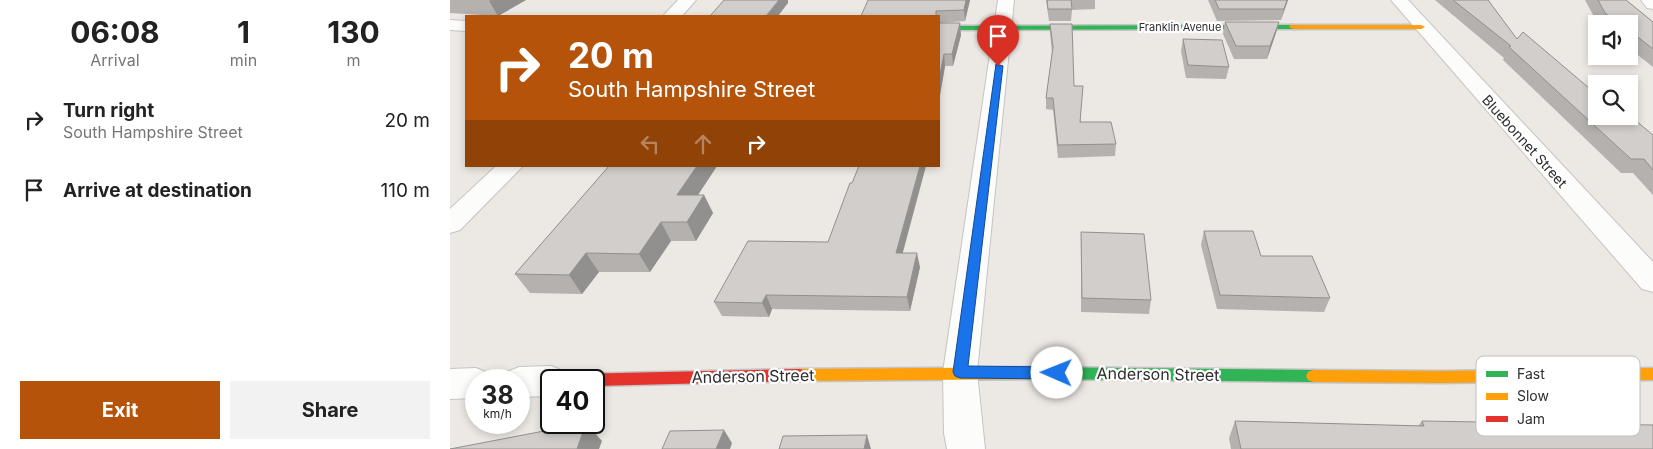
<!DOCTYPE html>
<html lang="en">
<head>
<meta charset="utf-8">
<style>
	:root { --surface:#fff; --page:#f2f2f2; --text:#222; --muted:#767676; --accent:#b45309 }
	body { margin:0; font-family:Inter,sans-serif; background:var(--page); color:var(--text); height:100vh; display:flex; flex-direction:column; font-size:19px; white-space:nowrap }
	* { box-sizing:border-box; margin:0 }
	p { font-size:16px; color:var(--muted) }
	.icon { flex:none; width:28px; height:28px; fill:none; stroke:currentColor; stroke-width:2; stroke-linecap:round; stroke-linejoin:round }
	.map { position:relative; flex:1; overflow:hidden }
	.details { display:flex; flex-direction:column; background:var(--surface); width:450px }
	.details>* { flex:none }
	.guide { position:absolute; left:15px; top:15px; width:475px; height:152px; border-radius:0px; box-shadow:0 2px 8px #0003; background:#b45309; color:#fff; overflow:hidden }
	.controls { position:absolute; left:1138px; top:15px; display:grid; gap:10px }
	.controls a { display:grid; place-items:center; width:50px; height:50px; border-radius:0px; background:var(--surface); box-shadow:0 2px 8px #0003; font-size:25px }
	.speed { position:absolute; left:15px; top:369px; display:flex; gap:10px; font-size:25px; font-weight:700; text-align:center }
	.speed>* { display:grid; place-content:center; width:65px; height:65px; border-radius:50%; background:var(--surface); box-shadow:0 2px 8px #0003; line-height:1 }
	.speed small { font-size:12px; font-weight:400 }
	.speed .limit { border:2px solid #111; border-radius:8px; background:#fff; color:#111 }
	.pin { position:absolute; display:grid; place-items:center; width:42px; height:42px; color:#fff; margin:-51px -21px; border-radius:50% 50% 50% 0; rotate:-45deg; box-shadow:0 0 5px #0007 }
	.pin .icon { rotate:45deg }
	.me { position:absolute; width:55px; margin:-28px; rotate:271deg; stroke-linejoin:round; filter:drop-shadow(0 0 4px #0008) }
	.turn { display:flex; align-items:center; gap:18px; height:105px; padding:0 20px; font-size:22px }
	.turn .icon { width:65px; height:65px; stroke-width:2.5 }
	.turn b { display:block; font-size:35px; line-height:42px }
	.lanes { display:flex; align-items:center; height:48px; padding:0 20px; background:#0003; justify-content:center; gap:25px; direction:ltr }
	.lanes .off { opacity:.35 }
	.eta { display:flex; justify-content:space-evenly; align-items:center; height:85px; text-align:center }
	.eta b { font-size:30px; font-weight:700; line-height:35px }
	.action { display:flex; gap:10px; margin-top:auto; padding:10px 20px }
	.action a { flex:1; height:58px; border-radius:0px; background:var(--accent); color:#fff; font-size:20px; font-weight:700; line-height:58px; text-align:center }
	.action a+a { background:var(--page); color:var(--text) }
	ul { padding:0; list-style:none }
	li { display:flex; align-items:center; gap:15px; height:70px; padding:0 20px }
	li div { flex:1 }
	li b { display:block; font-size:19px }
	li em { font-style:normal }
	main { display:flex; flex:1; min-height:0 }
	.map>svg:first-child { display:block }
</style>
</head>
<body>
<main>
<section class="details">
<div class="eta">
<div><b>06:08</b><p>Arrival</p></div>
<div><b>1</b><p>min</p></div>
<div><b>130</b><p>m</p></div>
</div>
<ul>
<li><svg class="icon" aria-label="right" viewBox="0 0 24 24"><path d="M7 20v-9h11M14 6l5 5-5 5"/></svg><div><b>Turn right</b><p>South Hampshire Street</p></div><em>20 m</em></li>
<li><svg class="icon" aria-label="arrive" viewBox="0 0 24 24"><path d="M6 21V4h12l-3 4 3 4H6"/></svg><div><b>Arrive at destination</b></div><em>110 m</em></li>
</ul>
<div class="action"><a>Exit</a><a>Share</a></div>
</section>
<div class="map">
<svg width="1203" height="449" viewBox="0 0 1203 449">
	<rect width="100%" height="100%" fill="#ece8e4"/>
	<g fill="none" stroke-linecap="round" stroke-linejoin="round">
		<!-- street casing -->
		<g stroke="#c5c4c5" stroke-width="2">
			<g id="street">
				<path d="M 228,0 L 246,0 L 232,16 L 213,16 Z"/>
				<path d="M 548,0 L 564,0 L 527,372 L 535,449 L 497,449 L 494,433 L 493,372 Z"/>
				<path d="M 941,0 L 958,0 L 1203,262 L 1203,292 L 1192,289 Z"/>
				<path d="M 1191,0 L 1203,0 L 1203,9 L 1197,8 Z"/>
				<path d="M 0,20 L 16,21 L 16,31 L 0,30 Z"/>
				<path d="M 46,166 L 73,166 L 10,230 L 0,233 L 0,209 Z"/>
				<path d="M 101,366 L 113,371 L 118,380 L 101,380 L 101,396 L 69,397 L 69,380 L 53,380 L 57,372 L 69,367 Z"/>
				<path d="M 26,368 L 38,373 L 42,380 L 26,380 L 26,398 L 0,399 L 0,369 Z"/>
			</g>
		</g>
		<!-- fast casing -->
		<g stroke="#c5c4c5" stroke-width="3">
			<g id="fast">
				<path d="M 843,25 L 847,27 L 846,29 L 489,30 L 489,26 Z"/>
				<path d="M 584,367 L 863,370 L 868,372 L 870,376 L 868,380 L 863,382 L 584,379 L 579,377 L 577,373 L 579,369 Z"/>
			</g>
		</g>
		<!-- slow casing -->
		<g stroke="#c5c4c5" stroke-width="3">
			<g id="slow">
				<path d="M 840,25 L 971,25 L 975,27 L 971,29 L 843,29 L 839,27 Z"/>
				<path d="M 584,367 L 589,369 L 591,373 L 589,377 L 584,379 L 350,381 L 345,379 L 343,375 L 345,371 L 350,369 Z"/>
				<path d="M 1203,368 L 1203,380 L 992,383 L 863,382 L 858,380 L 856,376 L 858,372 L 863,370 L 992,371 Z"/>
			</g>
		</g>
		<!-- jam casing -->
		<g stroke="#c5c4c5" stroke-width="3">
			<path id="jam" d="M 350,369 L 355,371 L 357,375 L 355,379 L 350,381 L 144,386 L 144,380 L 116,380 L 118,376 L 123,374 Z"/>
		</g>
		<!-- street -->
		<use href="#street" fill="#fcfcfb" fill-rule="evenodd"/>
		<!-- fast -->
		<use href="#fast" fill="#30b455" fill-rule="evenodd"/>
		<!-- slow -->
		<use href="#slow" fill="#ff9f0a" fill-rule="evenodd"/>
		<!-- jam -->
		<use href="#jam" fill="#e5322d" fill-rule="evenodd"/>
	</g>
	<!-- wall -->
	<g fill="#b4b1af">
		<path d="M 0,0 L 76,0 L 48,16 L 0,13 Z"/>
		<path d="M 520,0 L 515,21 L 491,23 L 511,35 L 503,66 L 495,66 L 489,101 L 489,16 L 411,16 Z"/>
		<path d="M 596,0 L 645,0 L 645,9 L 622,10 L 621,21 L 599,21 Z"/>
		<path d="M 758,0 L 838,0 L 831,20 L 767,21 Z"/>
		<path d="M 985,0 L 1038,0 L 1067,39 L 1139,88 L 1203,135 L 1203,195 L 1183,173 L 1171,173 L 1053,60 L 1054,58 Z"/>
		<path d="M 1135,0 L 1176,0 L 1203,22 L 1203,67 L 1179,48 L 1179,24 L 1148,24 Z"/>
		<path d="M 775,22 L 829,22 L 826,33 L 817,59 L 784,59 L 773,34 Z"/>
		<path d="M 600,24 L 624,86 L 631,122 L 666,144 L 665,156 L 608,158 L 603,110 L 596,109 L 596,98 L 602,52 L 600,34 Z"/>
		<path d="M 733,39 L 779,67 L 776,79 L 736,78 L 731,51 Z"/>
		<path d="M 159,166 L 267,166 L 248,195 L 254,195 L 263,213 L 246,241 L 221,241 L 200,272 L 149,272 L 132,294 L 80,293 L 65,274 Z"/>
		<path d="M 402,183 L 453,253 L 470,267 L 460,311 L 322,309 L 319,317 L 272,316 L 264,302 L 378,242 Z"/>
		<path d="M 754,231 L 811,256 L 880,298 L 874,312 L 767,309 L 751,245 Z"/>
		<path d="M 631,232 L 701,300 L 699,314 L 631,312 Z"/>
		<path d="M 785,421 L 968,426 L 972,421 L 1203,449 L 781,449 L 779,438 Z"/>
	</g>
	<!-- shaded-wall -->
	<g fill="#92908e">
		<path d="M 41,0 L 76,0 L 48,16 L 39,1 Z"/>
		<path d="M 329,0 L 338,0 L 338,3 L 328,16 L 316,16 Z"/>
		<path d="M 516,0 L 520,0 L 515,21 L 514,10 Z"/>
		<path d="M 837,0 L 838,0 L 831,20 L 834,9 Z"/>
		<path d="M 829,22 L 826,33 L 817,59 L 820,46 Z"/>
		<path d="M 510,23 L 511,35 L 503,66 L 502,54 Z"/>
		<path d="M 494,54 L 495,66 L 489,101 L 489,80 Z"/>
		<path d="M 247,166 L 267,166 L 236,213 L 227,195 Z"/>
		<path d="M 470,166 L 476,166 L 449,267 L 446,253 Z"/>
		<path d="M 254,195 L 263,213 L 246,241 L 237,222 Z"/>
		<path d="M 211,222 L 221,241 L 200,272 L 189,254 Z"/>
		<path d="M 136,253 L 149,272 L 132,294 L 119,275 Z"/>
		<path d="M 467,253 L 470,267 L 460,311 L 457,297 Z"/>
		<path d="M 316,295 L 322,309 L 319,317 L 312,303 Z"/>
		<path d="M 136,423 L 152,441 L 149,449 L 127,449 Z"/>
		<path d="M 274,430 L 282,443 L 280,449 L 266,449 Z"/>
		<path d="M 417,435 L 421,449 L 414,449 Z"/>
	</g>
	<!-- building -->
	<g fill="#d1cecb" stroke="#92908e">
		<path d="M 274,0 L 329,0 L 316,16 L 260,16 Z"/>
		<path d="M 418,0 L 516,0 L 514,10 L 486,11 L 486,16 L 411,16 Z"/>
		<path d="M 597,0 L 621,0 L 622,9 L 598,9 Z"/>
		<path d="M 765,0 L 837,0 L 834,9 L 769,9 Z"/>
		<path d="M 1003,0 L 1038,0 L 1067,39 L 1073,32 L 1139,88 L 1145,88 L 1146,89 L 1146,116 L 1179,116 L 1179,115 L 1203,135 L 1203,170 L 1194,159 L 1181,159 L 1059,47 L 1061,46 Z"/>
		<path d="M 1148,0 L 1176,0 L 1203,22 L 1203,49 L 1179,30 L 1179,24 L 1170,24 L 1155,13 Z"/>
		<path d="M 775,22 L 829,22 L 820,46 L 786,46 Z"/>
		<path d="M 489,23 L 510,23 L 502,54 L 494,54 L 489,80 Z"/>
		<path d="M 600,24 L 622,24 L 624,86 L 633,86 L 630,122 L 661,122 L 666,144 L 608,145 L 603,98 L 596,98 L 603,47 Z"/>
		<path d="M 733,39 L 772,40 L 779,67 L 738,65 Z"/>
		<path d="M 159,166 L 247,166 L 227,195 L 254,195 L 237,222 L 211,222 L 189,254 L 136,253 L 119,275 L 65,274 Z"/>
		<path d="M 409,166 L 470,166 L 446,253 L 467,253 L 457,297 L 316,295 L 312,303 L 264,302 L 298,241 L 378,242 L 400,183 L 402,183 Z"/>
		<path d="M 754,231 L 803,231 L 811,256 L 862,256 L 880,298 L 770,295 Z"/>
		<path d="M 631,232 L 694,234 L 701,300 L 632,298 Z"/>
		<path d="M 785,421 L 974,426 L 972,421 L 1203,425 L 1203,449 L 791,449 Z"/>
		<path d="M 136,423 L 127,449 L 0,449 Z"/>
		<path d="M 274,430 L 266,449 L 212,449 L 220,431 Z"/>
		<path d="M 417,435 L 414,449 L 329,449 L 333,436 Z"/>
	</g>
	<!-- route -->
	<path fill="#1a73e8" stroke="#114b97" d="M 546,64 L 553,66 L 518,366 L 607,367 L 612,369 L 614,373 L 612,377 L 607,379 L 510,378 L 505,376 L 503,372 Z"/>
	<g text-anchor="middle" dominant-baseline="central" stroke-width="4.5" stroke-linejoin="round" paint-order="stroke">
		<!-- far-street labels -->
		<g font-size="11" fill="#2e2e2e" stroke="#fff">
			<text x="730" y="27">Franklin Avenue</text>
		</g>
		<!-- street labels -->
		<g font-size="14" fill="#2e2e2e" stroke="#fff">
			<text transform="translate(1075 141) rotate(48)">Bluebonnet Street</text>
		</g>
		<!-- near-street labels -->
		<g font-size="16" fill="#2e2e2e" stroke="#fff">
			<text transform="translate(708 374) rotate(1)">Anderson Street</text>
			<text transform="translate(303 376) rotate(-1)">Anderson Street</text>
		</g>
	</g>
	<!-- legend -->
	<rect x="1026" y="356" width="164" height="80" rx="8" fill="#fff" stroke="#c0c0c0" stroke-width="1"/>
	<rect x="1036" y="371" width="22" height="6" fill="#30b455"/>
	<rect x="1036" y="393" width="22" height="7" fill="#ff9f0a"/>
	<rect x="1036" y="416" width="22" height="6" fill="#e5322d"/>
	<g font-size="14" fill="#2e2e2e">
		<text x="1067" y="379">Fast</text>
		<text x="1067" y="401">Slow</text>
		<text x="1067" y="424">Jam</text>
	</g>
</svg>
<div class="controls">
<a><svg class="icon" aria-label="sound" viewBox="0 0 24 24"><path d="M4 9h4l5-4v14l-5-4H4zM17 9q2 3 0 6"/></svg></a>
<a><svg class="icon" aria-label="search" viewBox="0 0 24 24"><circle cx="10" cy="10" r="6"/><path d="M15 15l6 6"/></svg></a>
</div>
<div class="speed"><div>38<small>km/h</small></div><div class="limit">40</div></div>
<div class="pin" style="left:548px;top:66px;background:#d93025"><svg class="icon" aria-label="arrive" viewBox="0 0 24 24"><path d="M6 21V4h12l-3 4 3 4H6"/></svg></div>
<svg class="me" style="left:607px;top:373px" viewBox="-20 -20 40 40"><circle r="19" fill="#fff"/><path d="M0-13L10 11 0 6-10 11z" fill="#1a73e8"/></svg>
<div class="guide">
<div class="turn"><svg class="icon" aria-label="right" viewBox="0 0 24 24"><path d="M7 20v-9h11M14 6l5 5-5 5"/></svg><div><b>20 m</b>South Hampshire Street</div></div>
<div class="lanes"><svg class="icon off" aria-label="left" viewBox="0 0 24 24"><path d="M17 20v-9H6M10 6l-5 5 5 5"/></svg><svg class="icon off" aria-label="ahead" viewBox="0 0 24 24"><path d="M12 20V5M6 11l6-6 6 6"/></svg><svg class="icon" aria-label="right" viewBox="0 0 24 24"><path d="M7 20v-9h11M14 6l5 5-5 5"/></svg></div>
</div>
</div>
</main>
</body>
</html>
